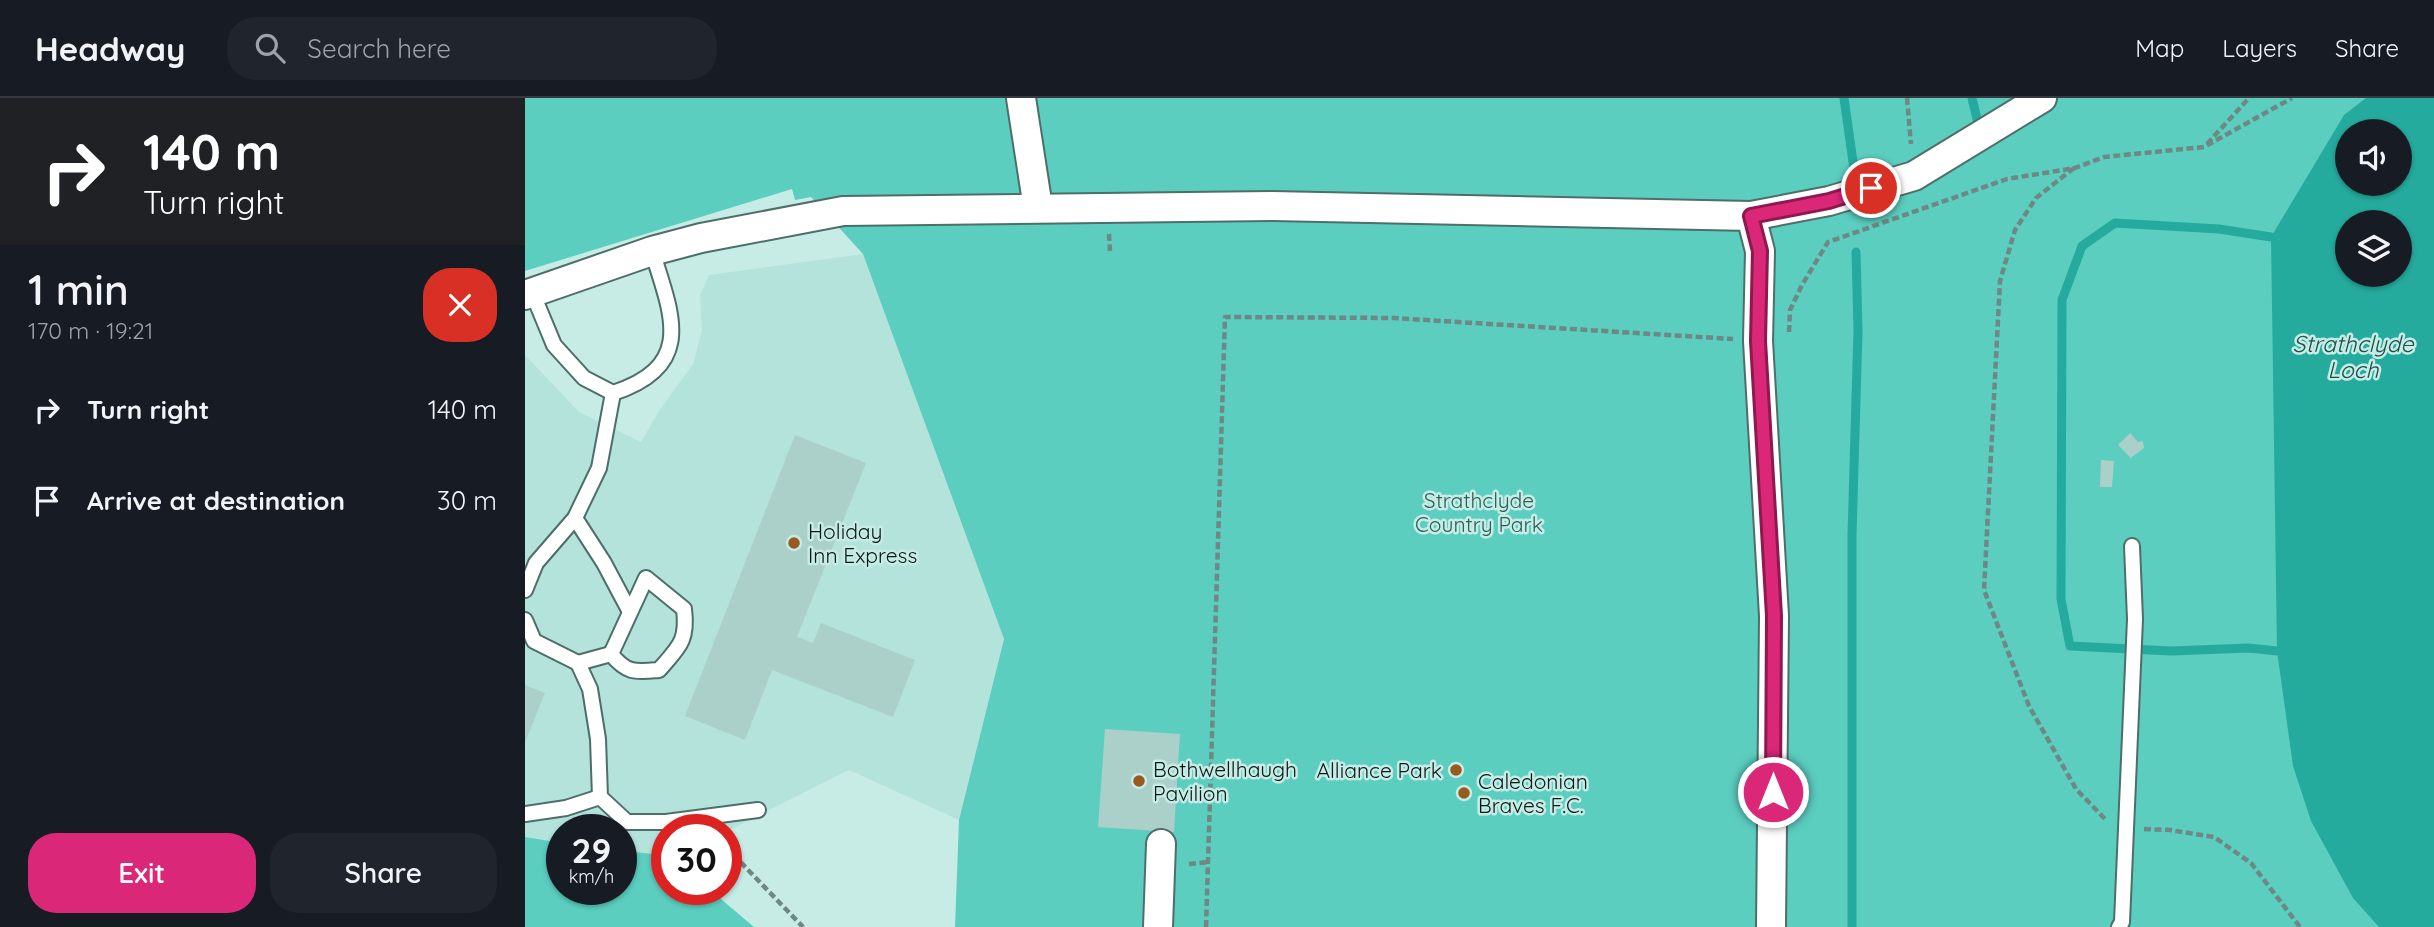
<!DOCTYPE html>
<html lang="en">
<head>
<meta charset="utf-8">
<style>
	:root { --surface:#171b24; --page:#20242c; --text:#f1f3f6; --muted:#9ea1a6; --line:#363941; --accent:#db2777 }
	body { margin:0; font-family:Quicksand,sans-serif; background:var(--page); color:var(--text); height:100vh; display:flex; flex-direction:column; font-size:26px; white-space:nowrap }
	* { box-sizing:border-box; margin:0 }
	p { font-size:23px; color:var(--muted) }
	.icon { flex:none; width:38px; height:38px; fill:none; stroke:currentColor; stroke-width:2; stroke-linecap:round; stroke-linejoin:round }
	.map { position:relative; flex:1; overflow:hidden }
	.details { display:flex; flex-direction:column; background:var(--surface); width:525px }
	.details>* { flex:none }
	.hud { background:#202124; color:#fff; overflow:hidden }
	.controls { position:absolute; left:1810px; top:21px; display:grid; gap:14px }
	.controls a { display:grid; place-items:center; width:77px; height:77px; border-radius:50%; background:var(--surface); box-shadow:0 2px 5px #0004; font-size:35px }
	.speed { position:absolute; left:21px; top:716px; display:flex; gap:14px; font-size:35px; font-weight:700; text-align:center }
	.speed>* { display:grid; place-content:center; width:91px; height:91px; border-radius:50%; background:var(--surface); box-shadow:0 2px 5px #0004; line-height:1 }
	.speed small { font-size:18px; font-weight:400 }
	.speed .limit { border:10px solid #d22; background:#fff; color:#111 }
	.pin { position:absolute; display:grid; place-items:center; width:60px; height:60px; color:#fff; margin:-30px; border:4px solid #fff; border-radius:50%; box-shadow:0 2px 7px #0007 }
	.me { position:absolute; width:77px; margin:-38px; rotate:0deg; stroke-linejoin:round; filter:drop-shadow(0 0 5px #0008) }
	.turn { display:flex; align-items:center; gap:24px; height:147px; padding:0 28px; font-size:32px }
	.turn .icon { width:91px; height:91px; stroke-width:2.5 }
	.turn b { display:block; font-size:49px; line-height:60px }
	.round { display:grid; place-items:center; flex:none; width:74px; height:74px; border-radius:28px; background:var(--page) }
	.summary { display:flex; align-items:center; justify-content:space-between; height:119px; padding:0 28px }
	h1 { font-size:42px; font-weight:600; line-height:52px }
	.button { display:flex; gap:14px; margin-top:auto; padding:14px 28px }
	.button a { flex:1; height:80px; border-radius:28px; background:var(--accent); color:#fff; font-size:28px; font-weight:600; line-height:80px; text-align:center }
	.button a+a { background:var(--page); color:var(--text) }
	ul { padding:0; list-style:none }
	li { display:flex; align-items:center; gap:21px; height:91px; padding:0 28px }
	li div { flex:1 }
	li b { display:block; font-size:26px }
	li em { font-style:normal }
	header { display:flex; align-items:center; gap:42px; box-sizing:border-box; height:98px; padding:0 35px; background:var(--surface); border-bottom:2px solid var(--line) }
	header strong { font-size:33px }
	nav { display:flex; gap:38px; margin-inline-start:auto; font-size:24px }
	.search { width:490px; height:63px; background:var(--page); display:flex; align-items:center; gap:18px; box-sizing:border-box; padding:0 24px; border-radius:28px; color:var(--muted); font-size:26px }
	main { display:flex; flex:1; min-height:0 }
	.map>svg:first-child { display:block }
</style>
</head>
<body>
<header>
<strong>Headway</strong>
<div class="search"><svg class="icon" aria-label="search" viewBox="0 0 24 24"><circle cx="10" cy="10" r="6"/><path d="M15 15l6 6"/></svg>Search here</div>
<nav><a>Map</a><a>Layers</a><a>Share</a></nav>
</header>
<main>
<section class="details">
<div class="hud">
<div class="turn"><svg class="icon" aria-label="right" viewBox="0 0 24 24"><path d="M7 20v-9h11M14 6l5 5-5 5"/></svg><div><b>140 m</b>Turn right</div></div>
</div>
<div class="summary"><div><h1>1 min</h1><p>170 m · 19:21</p></div><a class="round" style="background:#d93025;color:#fff"><svg class="icon" aria-label="close" viewBox="0 0 24 24"><path d="M6 6l12 12M18 6L6 18"/></svg></a></div>
<ul>
<li><svg class="icon" aria-label="right" viewBox="0 0 24 24"><path d="M7 20v-9h11M14 6l5 5-5 5"/></svg><div><b>Turn right</b></div><em>140 m</em></li>
<li><svg class="icon" aria-label="arrive" viewBox="0 0 24 24"><path d="M6 21V4h12l-3 4 3 4H6"/></svg><div><b>Arrive at destination</b></div><em>30 m</em></li>
</ul>
<div class="button"><a>Exit</a><a>Share</a></div>
</section>
<div class="map">
<svg width="1909" height="829" viewBox="0 0 1909 829">
	<rect width="100%" height="100%" fill="#c7ece6"/>
	<!-- built -->
	<path fill="#b4e3db" d="M 338,156 L 479,541 L 434,722 L 324,672 L 201,734 L 201,732 L 142,732 L 142,758 L 96,752 L 96,732 L 37,732 L 37,745 L 0,739 L 0,257 L 54,314 L 116,344 L 134,313 L 168,266 L 177,233 L 175,197 L 184,177 Z"/>
	<!-- green -->
	<g fill="#5bcec0" fill-rule="evenodd">
		<path d="M 0,0 L 1909,0 L 1909,829 L 430,829 L 434,722 L 479,541 L 338,156 L 286,99 L 270,102 L 267,91 L 0,173 ZM 1822,33 L 1874,33 L 1874,86 L 1822,86 ZM 1822,124 L 1874,124 L 1874,177 L 1822,177 Z"/>
		<path d="M 0,739 L 37,745 L 37,791 L 96,791 L 96,752 L 142,758 L 142,791 L 184,791 L 229,829 L 0,829 Z"/>
	</g>
	<!-- water -->
	<path fill="#24ab9d" fill-rule="evenodd" d="M 1841,0 L 1909,0 L 1909,829 L 1854,829 L 1828,800 L 1786,723 L 1768,668 L 1752,553 L 1746,139 L 1819,17 ZM 1822,33 L 1874,33 L 1874,86 L 1822,86 ZM 1822,124 L 1874,124 L 1874,177 L 1822,177 Z"/>
	<g fill="none" stroke-linecap="round" stroke-linejoin="round">
		<!-- stream -->
		<g stroke="#24ab9d" stroke-width="9">
			<path d="M 1319,0 L 1330,78"/>
			<path d="M 1447,0 L 1452,21"/>
			<path d="M 1746,139 L 1694,131 L 1590,125 L 1557,148 L 1537,202 L 1536,501 L 1545,548 L 1646,553 L 1724,550 L 1752,553"/>
			<path d="M 1327,829 L 1327,437 L 1333,233 L 1331,154"/>
		</g>
	</g>
	<!-- building -->
	<g fill="#abcfc9">
		<path d="M 1605,335 L 1613,344 L 1618,343 L 1619,350 L 1606,360 L 1593,347 Z"/>
		<path d="M 270,337 L 341,365 L 272,539 L 288,545 L 296,525 L 390,562 L 368,619 L 247,572 L 220,642 L 160,618 Z"/>
		<path d="M 1576,362 L 1589,363 L 1587,389 L 1575,389 Z"/>
		<path d="M 0,587 L 20,595 L 0,644 Z"/>
		<path d="M 580,631 L 655,636 L 649,734 L 573,729 Z"/>
	</g>
	<g fill="none" stroke-linecap="round" stroke-linejoin="round">
		<!-- service casing -->
		<g stroke="#4d6e69" stroke-width="18">
			<g id="service">
				<path d="M 7,194 L 29,247 L 59,280 L 88,295 C 171,268 147,217 127,153"/>
				<path d="M 50,420 L 79,465 L 105,514"/>
				<path d="M 121,480 L 159,511 C 163,543 154,549 134,572 C 111,574 102,576 86,556 Z"/>
				<path d="M 0,492 L 11,465 L 50,420 L 74,370 L 88,295"/>
				<path d="M 0,522 L 9,543 L 53,565 L 86,556"/>
				<path d="M 53,565 L 65,591 L 73,641 L 75,699 L 102,724 L 141,724 L 233,712"/>
				<path d="M 0,716 L 41,710 L 75,699"/>
				<path d="M 1594,829 L 1597,824 L 1610,521 L 1607,448"/>
			</g>
		</g>
		<!-- minor casing -->
		<g stroke="#4d6e69" stroke-width="32">
			<g id="minor">
				<path d="M 496,0 L 513,110"/>
				<path d="M 1226,118 L 1235,153 L 1233,243 L 1249,518 L 1246,829"/>
				<path d="M 0,197 L 127,153 L 176,140 L 318,113 L 747,108 L 1226,118 L 1304,103 L 1389,78 L 1517,0"/>
				<path d="M 633,829 L 636,746"/>
			</g>
		</g>
		<!-- path -->
		<g stroke="#6e8884" stroke-width="4.5" stroke-dasharray="7 3.5" stroke-linecap="butt">
			<path d="M 1382,0 L 1386,46"/>
			<path d="M 1682,46 L 1724,0"/>
			<path d="M 1549,70 L 1511,100 L 1490,132 L 1475,183 L 1459,492 L 1504,608 L 1551,691 L 1581,722"/>
			<path d="M 584,136 L 585,153"/>
			<path d="M 1264,234 L 1265,212 L 1277,187 L 1303,144 L 1482,81 L 1550,70 L 1579,59 L 1679,49 L 1767,0"/>
			<path d="M 1619,731 L 1645,732 L 1689,739 L 1726,765 L 1775,829"/>
			<path d="M 201,749 L 278,829"/>
			<path d="M 664,766 L 683,764"/>
			<path d="M 681,829 L 700,219 L 868,220 L 1208,241"/>
		</g>
		<!-- service -->
		<use href="#service" stroke="#fff" stroke-width="14"/>
		<!-- minor -->
		<use href="#minor" stroke="#fff" stroke-width="28"/>
	</g>
	<g fill="none" stroke-linecap="round" stroke-linejoin="round">
		<!-- route casing -->
		<g stroke="#8e194d" stroke-width="18">
			<path id="route" d="M 1248,694 L 1249,518 L 1233,243 L 1235,153 L 1226,118 L 1304,103 L 1346,90"/>
		</g>
		<!-- route -->
		<use href="#route" stroke="#db2777" stroke-width="12"/>
	</g>
	<!-- markers -->
	<g fill="#985a1f" stroke="#c7ece6" stroke-width="2.5">
		<circle cx="269" cy="445" r="7"/>
		<circle cx="931" cy="672" r="7"/>
		<circle cx="614" cy="683" r="7"/>
		<circle cx="939" cy="695" r="7"/>
	</g>
	<g text-anchor="middle" dominant-baseline="central" stroke-width="5" stroke-linejoin="round" paint-order="stroke">
		<!-- park labels -->
		<g font-size="21" fill="#2b5f58" stroke="#c7ece6">
			<text x="954" y="402">Strathclyde<tspan x="954" dy="24">Country Park</tspan></text>
		</g>
		<!-- poi labels -->
		<g font-size="21" fill="#0a1816" stroke="#c7ece6" text-anchor="start">
			<text x="283" y="433">Holiday<tspan x="283" dy="24">Inn Express</tspan></text>
			<text x="628" y="671">Bothwellhaugh<tspan x="628" dy="24">Pavilion</tspan></text>
			<text x="917" y="672" text-anchor="end">Alliance Park</text>
			<text x="953" y="683">Caledonian<tspan x="953" dy="24">Braves F.C.</tspan></text>
		</g>
		<!-- water labels -->
		<g font-size="23" font-style="italic" fill="#1c504a" stroke="#c7ece6">
			<text x="1828" y="245">Strathclyde<tspan x="1828" dy="26">Loch</tspan></text>
		</g>
	</g>
</svg>
<div class="controls">
<a><svg class="icon" aria-label="sound" viewBox="0 0 24 24"><path d="M4 9h4l5-4v14l-5-4H4zM17 9q2 3 0 6"/></svg></a>
<a><svg class="icon" aria-label="layers" viewBox="0 0 24 24"><path d="M12 4l9 5-9 5-9-5zM3 14l9 5 9-5"/></svg></a>
</div>
<div class="speed"><div>29<small>km/h</small></div><div class="limit">30</div></div>
<div class="pin" style="left:1346px;top:90px;background:#d93025"><svg class="icon" aria-label="arrive" viewBox="0 0 24 24"><path d="M6 21V4h12l-3 4 3 4H6"/></svg></div>
<svg class="me" style="left:1248px;top:694px" viewBox="-20 -20 40 40"><circle r="17" fill="#db2777" stroke="#fff" stroke-width="3"/><path d="M0-11L8 9 0 5-8 9z" fill="#fff"/></svg>
</div>
</main>
</body>
</html>
